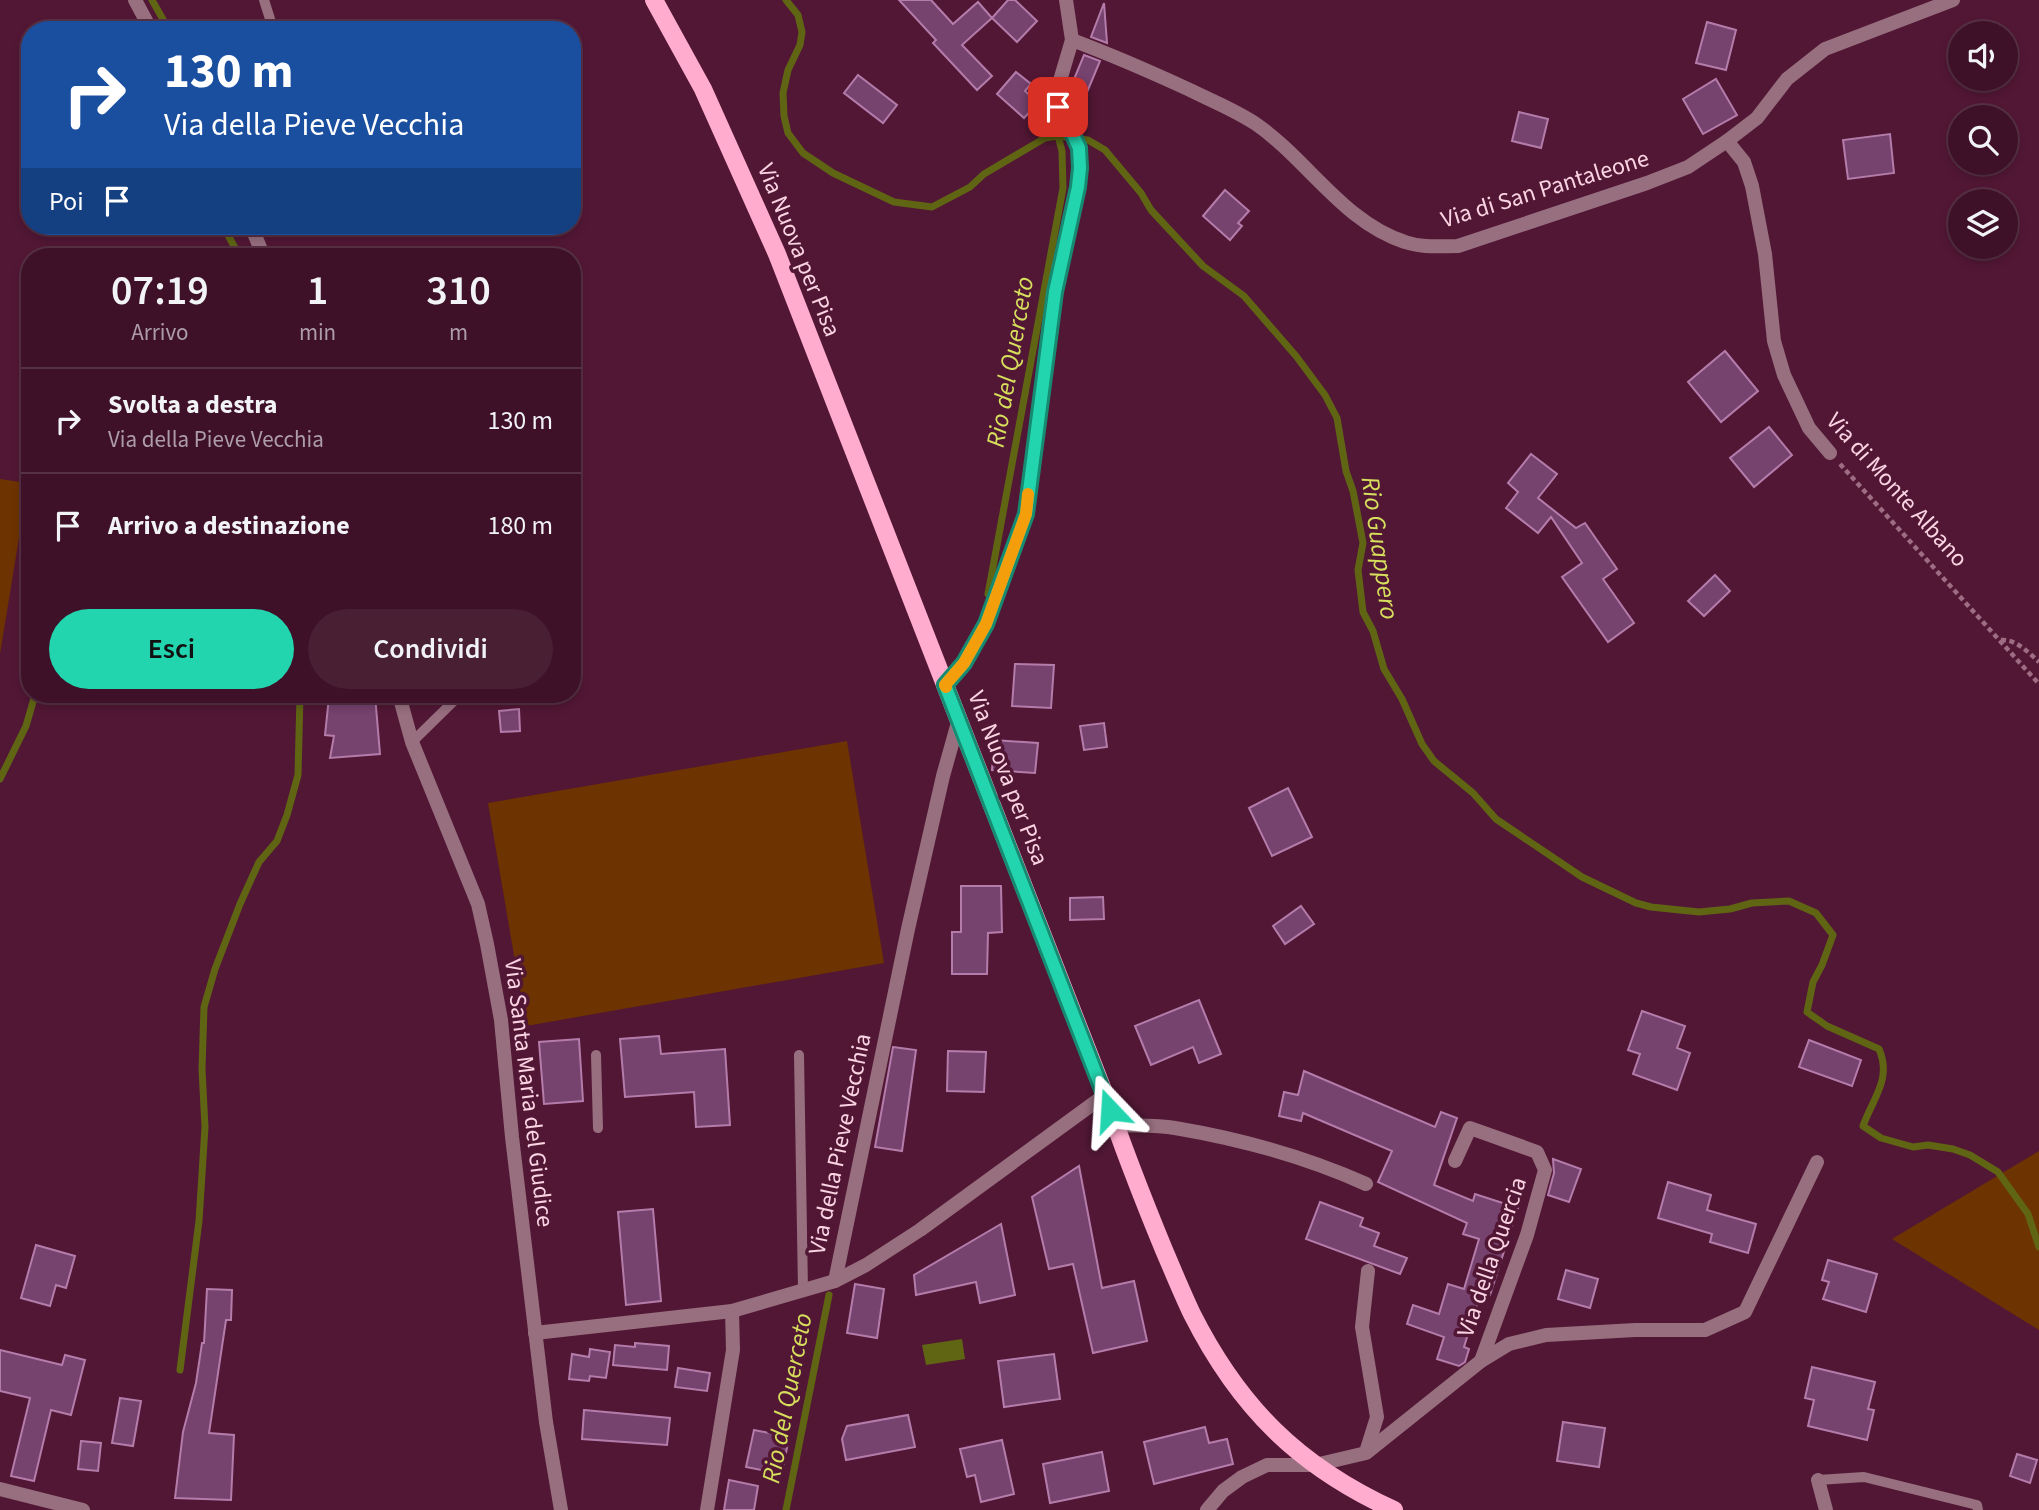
<!DOCTYPE html>
<html lang="it">
<head>
<meta charset="utf-8">
<style>
	:root { --surface:#3e1128; --page:#491f34; --text:#f1f3f6; --muted:#ad9da8; --line:#573145; --accent:#23d5af }
	body { margin:0; font-family:"Source Sans 3",sans-serif; background:var(--page); color:var(--text); height:100vh; display:flex; flex-direction:column; font-size:26px; white-space:nowrap }
	* { box-sizing:border-box; margin:0 }
	p { font-size:23px; color:var(--muted) }
	.icon { flex:none; width:38px; height:38px; fill:none; stroke:currentColor; stroke-width:2; stroke-linecap:round; stroke-linejoin:round }
	.map { position:relative; flex:1; overflow:hidden }
	.details { position:absolute; left:21px; top:248px; width:560px; height:455px; display:flex; flex-direction:column; background:var(--surface); border-radius:28px; box-shadow:0 4px 10px #0003,0 0 0 2px var(--line) }
	.details>* { flex:none }
	.hud { position:absolute; left:21px; top:21px; width:560px; height:214px; border-radius:28px; box-shadow:0 4px 10px #0003,0 0 0 2px var(--line); background:#1a4fa0; color:#fff; overflow:hidden }
	.controls { position:absolute; left:1948px; top:21px; display:grid; gap:14px }
	.controls a { display:grid; place-items:center; width:70px; height:70px; border-radius:50%; background:var(--surface); box-shadow:0 4px 10px #0003,0 0 0 2px var(--line); font-size:35px }
	.pin { position:absolute; display:grid; place-items:center; width:60px; height:60px; color:#fff; margin:-30px; border-radius:14px; box-shadow:0 4px 10px #0006 }
	.me { position:absolute; width:77px; margin:-38px; rotate:340deg; stroke-linejoin:round; filter:drop-shadow(0 0 5px #0008) }
	.turn { display:flex; align-items:center; gap:24px; height:147px; padding:0 28px; font-size:32px }
	.turn .icon { width:91px; height:91px; stroke-width:2.5 }
	.turn b { display:block; font-size:49px; line-height:60px }
	.then { display:flex; align-items:center; height:66px; padding:0 28px; background:#0003; gap:14px; font-size:26px }
	.eta { display:flex; justify-content:space-evenly; align-items:center; height:119px; text-align:center }
	.eta b { font-size:42px; font-weight:600; line-height:49px }
	.cta { display:flex; gap:14px; margin-top:auto; padding:14px 28px }
	.cta a { flex:1; height:80px; border-radius:42px; background:var(--accent); color:#111; font-size:28px; font-weight:600; line-height:80px; text-align:center }
	.cta a+a { background:var(--page); color:var(--text) }
	ul { padding:0; list-style:none }
	li { display:flex; align-items:center; gap:21px; height:105px; padding:0 28px; border-top:2px solid var(--line) }
	li div { flex:1 }
	li b { display:block; font-size:26px }
	li em { font-style:normal }
	.map>svg:first-child { display:block }
</style>
</head>
<body>
<div class="map">
<svg width="2039" height="1510" viewBox="0 0 2039 1510">
	<rect width="100%" height="100%" fill="#521735"/>
	<!-- green -->
	<g fill="#6d3300">
		<path d="M 0,479 L 28,483 L 0,654 Z"/>
		<path d="M 847,741 L 884,963 L 526,1026 L 488,803 Z"/>
		<path d="M 2039,1151 L 2039,1330 L 1892,1239 Z"/>
	</g>
	<!-- water -->
	<path fill="#606514" d="M 962,1339 L 965,1359 L 926,1365 L 922,1345 Z"/>
	<g fill="none" stroke-linecap="round" stroke-linejoin="round">
		<!-- stream -->
		<g stroke="#606514" stroke-width="7">
			<path d="M 152,0 L 169,30"/>
			<path d="M 786,0 L 798,15 L 802,32 L 800,45 L 788,70 L 783,93 L 784,116 L 788,133 L 803,153 L 833,173 L 894,202 L 932,207 L 970,187 L 984,174 L 1045,138 L 1058,136 L 1088,140 L 1105,150 L 1141,193 L 1151,210 L 1203,266 L 1244,296 L 1296,356 L 1325,395 L 1337,418 L 1346,471 L 1353,491 L 1363,543 L 1358,570 L 1363,612 L 1373,631 L 1384,669 L 1402,699 L 1422,744 L 1434,761 L 1473,793 L 1496,819 L 1582,877 L 1636,903 L 1651,907 L 1699,912 L 1730,909 L 1752,903 L 1789,901 L 1816,913 L 1833,935 L 1822,965 L 1813,982 L 1807,1012 L 1827,1026 L 1879,1049 C 1892,1079 1873,1098 1863,1126 L 1881,1138 L 1913,1147 L 1928,1145 L 1953,1149 L 1970,1155 L 1998,1172 L 2028,1214 L 2039,1247"/>
			<path d="M 223,226 L 240,257"/>
			<path d="M 988,594 L 1063,188 L 1062,151 L 1058,136"/>
			<path d="M 0,779 L 26,726 L 35,695"/>
			<path d="M 180,1370 L 199,1221 L 205,1127 L 202,1069 L 204,1007 L 215,969 L 240,904 L 259,862 L 277,841 L 287,815 L 298,775 L 300,695"/>
			<path d="M 786,1510 L 829,1295"/>
		</g>
	</g>
	<!-- building -->
	<g fill="#76426e" stroke="#b47caa" stroke-width="2">
		<path d="M 899,0 L 931,0 L 953,24 L 978,2 L 992,18 L 962,45 L 992,76 L 977,90 L 933,43 L 936,40 Z"/>
		<path d="M 1008,0 L 1015,0 L 1037,21 L 1017,42 L 992,18 Z"/>
		<path d="M 1104,3 L 1107,43 L 1091,37 Z"/>
		<path d="M 1707,22 L 1736,30 L 1726,70 L 1696,63 Z"/>
		<path d="M 1084,55 L 1100,61 L 1085,97 L 1072,91 L 1072,84 Z"/>
		<path d="M 1016,72 L 1031,84 L 1025,91 L 1038,103 L 1024,118 L 997,94 Z"/>
		<path d="M 858,75 L 897,105 L 883,123 L 844,93 Z"/>
		<path d="M 1716,79 L 1737,115 L 1703,134 L 1683,99 Z"/>
		<path d="M 1519,112 L 1548,119 L 1541,148 L 1512,141 Z"/>
		<path d="M 1890,134 L 1894,173 L 1848,179 L 1843,140 Z"/>
		<path d="M 1225,190 L 1249,211 L 1238,223 L 1242,226 L 1230,240 L 1203,216 Z"/>
		<path d="M 1725,351 L 1758,391 L 1721,422 L 1688,382 Z"/>
		<path d="M 1769,427 L 1792,455 L 1754,487 L 1730,458 Z"/>
		<path d="M 1531,454 L 1557,474 L 1538,498 L 1576,528 L 1585,523 L 1617,569 L 1603,579 L 1634,623 L 1608,642 L 1562,577 L 1582,563 L 1551,517 L 1538,533 L 1506,508 L 1518,492 L 1508,483 Z"/>
		<path d="M 1715,575 L 1730,591 L 1704,616 L 1688,601 Z"/>
		<path d="M 1015,664 L 1054,665 L 1051,708 L 1012,706 Z"/>
		<path d="M 352,695 L 375,695 L 380,754 L 330,758 L 334,736 L 325,735 L 329,697 L 353,700 Z"/>
		<path d="M 519,709 L 520,731 L 501,732 L 499,711 Z"/>
		<path d="M 1104,723 L 1107,747 L 1084,750 L 1080,726 Z"/>
		<path d="M 994,740 L 1038,743 L 1035,773 L 992,770 Z"/>
		<path d="M 1288,788 L 1312,837 L 1272,856 L 1249,808 Z"/>
		<path d="M 961,886 L 1001,886 L 1002,932 L 988,933 L 987,974 L 952,974 L 952,932 L 961,932 Z"/>
		<path d="M 1103,897 L 1104,919 L 1070,920 L 1070,898 Z"/>
		<path d="M 1301,906 L 1314,924 L 1285,944 L 1273,926 Z"/>
		<path d="M 1199,1000 L 1221,1054 L 1199,1063 L 1193,1047 L 1151,1065 L 1135,1026 Z"/>
		<path d="M 1642,1011 L 1685,1026 L 1677,1048 L 1690,1053 L 1677,1090 L 1633,1074 L 1640,1054 L 1628,1050 Z"/>
		<path d="M 659,1036 L 661,1054 L 725,1049 L 730,1125 L 696,1127 L 694,1092 L 625,1097 L 620,1039 Z"/>
		<path d="M 579,1039 L 583,1101 L 544,1104 L 539,1042 Z"/>
		<path d="M 1809,1040 L 1861,1060 L 1852,1086 L 1799,1067 Z"/>
		<path d="M 893,1047 L 916,1050 L 902,1151 L 875,1147 Z"/>
		<path d="M 948,1051 L 986,1052 L 984,1092 L 947,1091 Z"/>
		<path d="M 1304,1071 L 1435,1127 L 1441,1112 L 1457,1118 L 1434,1185 L 1473,1201 L 1475,1194 L 1518,1208 L 1490,1295 L 1481,1292 L 1464,1347 L 1469,1349 L 1465,1362 L 1459,1366 L 1437,1359 L 1444,1337 L 1407,1324 L 1413,1305 L 1439,1314 L 1448,1284 L 1464,1289 L 1479,1239 L 1463,1234 L 1467,1223 L 1378,1182 L 1392,1151 L 1303,1113 L 1301,1121 L 1279,1116 L 1284,1092 L 1298,1095 Z"/>
		<path d="M 1553,1159 L 1581,1169 L 1569,1202 L 1548,1195 L 1554,1173 Z"/>
		<path d="M 1079,1166 L 1102,1288 L 1134,1281 L 1147,1341 L 1093,1353 L 1073,1264 L 1049,1269 L 1032,1197 Z"/>
		<path d="M 1668,1182 L 1711,1195 L 1707,1210 L 1756,1224 L 1748,1253 L 1710,1242 L 1712,1234 L 1658,1218 Z"/>
		<path d="M 1320,1202 L 1363,1218 L 1360,1226 L 1379,1233 L 1374,1246 L 1407,1258 L 1400,1274 L 1306,1239 Z"/>
		<path d="M 653,1209 L 661,1301 L 626,1305 L 618,1212 Z"/>
		<path d="M 1001,1224 L 1015,1295 L 980,1303 L 976,1282 L 916,1295 L 914,1275 Z"/>
		<path d="M 36,1245 L 75,1256 L 66,1288 L 56,1285 L 50,1306 L 21,1298 Z"/>
		<path d="M 1828,1260 L 1877,1274 L 1866,1312 L 1823,1299 L 1829,1282 L 1822,1280 Z"/>
		<path d="M 1566,1270 L 1598,1279 L 1590,1308 L 1558,1299 Z"/>
		<path d="M 855,1284 L 884,1289 L 877,1338 L 847,1333 Z"/>
		<path d="M 207,1289 L 232,1290 L 231,1320 L 226,1320 L 209,1433 L 234,1435 L 231,1500 L 175,1498 L 183,1432 L 196,1383 L 202,1343 L 204,1343 Z"/>
		<path d="M 635,1343 L 669,1346 L 667,1370 L 613,1365 L 615,1345 L 635,1347 Z"/>
		<path d="M 590,1349 L 610,1352 L 606,1378 L 590,1376 L 589,1381 L 569,1379 L 572,1354 L 589,1357 Z"/>
		<path d="M 0,1350 L 62,1365 L 65,1355 L 85,1360 L 71,1415 L 51,1410 L 34,1481 L 11,1476 L 30,1398 L 0,1391 Z"/>
		<path d="M 1054,1354 L 1060,1399 L 1004,1407 L 998,1361 Z"/>
		<path d="M 1812,1367 L 1875,1382 L 1868,1409 L 1874,1410 L 1867,1440 L 1808,1426 L 1814,1400 L 1805,1398 Z"/>
		<path d="M 678,1368 L 710,1373 L 707,1391 L 675,1387 Z"/>
		<path d="M 120,1398 L 141,1401 L 133,1446 L 112,1443 Z"/>
		<path d="M 584,1410 L 670,1418 L 667,1445 L 582,1439 Z"/>
		<path d="M 908,1415 L 915,1447 L 846,1460 L 842,1439 L 847,1426 Z"/>
		<path d="M 1563,1422 L 1605,1428 L 1599,1467 L 1557,1461 Z"/>
		<path d="M 1205,1427 L 1209,1443 L 1227,1439 L 1233,1464 L 1154,1484 L 1144,1442 Z"/>
		<path d="M 754,1430 L 789,1437 L 782,1474 L 746,1467 Z"/>
		<path d="M 1002,1440 L 1014,1494 L 981,1502 L 975,1475 L 967,1477 L 960,1449 Z"/>
		<path d="M 81,1441 L 101,1443 L 98,1471 L 78,1469 Z"/>
		<path d="M 1102,1452 L 1109,1491 L 1050,1503 L 1043,1464 Z"/>
		<path d="M 2017,1454 L 2037,1460 L 2030,1483 L 2010,1476 Z"/>
		<path d="M 729,1480 L 758,1486 L 754,1510 L 724,1510 Z"/>
	</g>
	<g fill="none" stroke-linecap="round" stroke-linejoin="round">
		<!-- path -->
		<g stroke="#9e6c83" stroke-width="4.5" stroke-dasharray="5 3.5" stroke-linecap="butt">
			<path d="M 1840,464 L 2039,684"/>
			<path d="M 2001,640 C 2016,639 2028,652 2039,662"/>
		</g>
		<!-- service -->
		<g stroke="#986f7f" stroke-width="10">
			<path d="M 264,0 L 271,22 L 270,30"/>
			<path d="M 412,742 L 460,695"/>
			<path d="M 596,1055 L 598,1128"/>
			<path d="M 799,1055 L 803,1290"/>
			<path d="M 1818,1480 L 1864,1477 L 1977,1505 L 1978,1510"/>
		</g>
		<!-- minor -->
		<g stroke="#986f7f" stroke-width="14">
			<path d="M 135,0 L 151,30"/>
			<path d="M 1072,40 C 1112,55 1151,72 1190,90 C 1212,101 1235,110 1256,124 C 1308,160 1343,222 1405,242 C 1422,248 1440,246 1458,246 L 1647,183 L 1688,167 L 1727,141 L 1757,118 L 1787,79 L 1825,49 L 1953,0"/>
			<path d="M 1727,141 L 1744,162 L 1752,186 L 1765,254 L 1774,341 L 1784,375 L 1809,428 L 1830,453"/>
			<path d="M 251,226 L 264,257"/>
			<path d="M 945,685 L 964,663 L 986,624 L 1026,514 L 1055,292 L 1078,187 L 1080,168 L 1078,148 L 1070,128 L 1058,107 L 1056,94 L 1072,40 L 1066,0"/>
			<path d="M 399,695 L 412,742 L 478,904 L 487,944 L 501,1020 L 512,1137 L 546,1422 L 561,1510"/>
			<path d="M 1115,1125 C 1135,1126 1156,1125 1175,1128 C 1240,1139 1306,1157 1366,1184"/>
			<path d="M 835,1281 L 908,929 L 943,776 L 959,719"/>
			<path d="M 535,1333 L 732,1311 L 835,1281 L 866,1265 L 920,1230 L 1105,1095"/>
			<path d="M 1481,1361 L 1509,1344 L 1546,1335 L 1635,1330 L 1705,1330 L 1745,1312 L 1817,1162"/>
			<path d="M 1366,1452 L 1377,1417 L 1362,1327 L 1368,1271"/>
			<path d="M 1818,1480 L 1826,1510"/>
			<path d="M 0,1489 L 83,1510"/>
			<path d="M 707,1510 L 733,1350 L 732,1311"/>
			<path d="M 1207,1510 L 1223,1491 L 1242,1477 L 1267,1465 L 1315,1465 L 1366,1453 L 1481,1361 L 1527,1235 L 1545,1170 L 1537,1152 L 1470,1128 L 1455,1161"/>
		</g>
		<!-- primary -->
		<path stroke="#ffacce" stroke-width="18" d="M 654,0 L 703,89 L 777,254 L 1105,1095 C 1123,1148 1143,1199 1164,1250 C 1173,1271 1182,1293 1192,1314 C 1239,1407 1298,1466 1394,1510"/>
	</g>
	<g fill="none" stroke-linecap="round" stroke-linejoin="round">
		<!-- route casing -->
		<g stroke="#178a72" stroke-width="18">
			<path id="route" d="M 1058,107 L 1070,128 L 1079,148 L 1080,168 L 1078,187 L 1055,292 L 1026,514 L 986,624 L 964,663 L 945,685 L 1110,1110"/>
		</g>
		<!-- route -->
		<use href="#route" stroke="#23d5af" stroke-width="12"/>
		<!-- slow -->
		<path stroke="#f59e0b" stroke-width="12" d="M 946,687 L 945,685 L 964,663 L 986,624 L 1026,514 L 1028,494"/>
	</g>
	<g text-anchor="middle" dominant-baseline="central" stroke-width="7" stroke-linejoin="round" paint-order="stroke">
		<!-- street labels -->
		<g font-size="24" fill="#fbd4e3" stroke="#521735">
			<text transform="translate(1545 189) rotate(-17)">Via di San Pantaleone</text>
			<text transform="translate(799 250) rotate(68)">Via Nuova per Pisa</text>
			<text transform="translate(1897 490) rotate(48)">Via di Monte Albano</text>
			<text transform="translate(1008 778) rotate(69)">Via Nuova per Pisa</text>
			<text transform="translate(529 1093) rotate(83)">Via Santa Maria del Giudice</text>
			<text transform="translate(840 1144) rotate(-78)">Via della Pieve Vecchia</text>
			<text transform="translate(1492 1257) rotate(-71)">Via della Quercia</text>
		</g>
		<!-- water labels -->
		<g font-size="26" font-style="italic" fill="#d6e05c" stroke="#521735">
			<text transform="translate(1010 362) rotate(-80)">Rio del Querceto</text>
			<text transform="translate(1380 548) rotate(82)">Rio Guappero</text>
			<text transform="translate(787 1398) rotate(-79)">Rio del Querceto</text>
		</g>
	</g>
</svg>
<div class="controls">
<a><svg class="icon" aria-label="sound" viewBox="0 0 24 24"><path d="M4 9h4l5-4v14l-5-4H4zM17 9q2 3 0 6"/></svg></a>
<a><svg class="icon" aria-label="search" viewBox="0 0 24 24"><circle cx="10" cy="10" r="6"/><path d="M15 15l6 6"/></svg></a>
<a><svg class="icon" aria-label="layers" viewBox="0 0 24 24"><path d="M12 4l9 5-9 5-9-5zM3 14l9 5 9-5"/></svg></a>
</div>
<div class="pin" style="left:1058px;top:107px;background:#d93025"><svg class="icon" aria-label="arrive" viewBox="0 0 24 24"><path d="M6 21V4h12l-3 4 3 4H6"/></svg></div>
<svg class="me" style="left:1110px;top:1110px" viewBox="-20 -20 40 40"><path d="M0-17L14 15 0 8-14 15z" fill="#23d5af" stroke="#fff" stroke-width="4"/></svg>
<div class="hud">
<div class="turn"><svg class="icon" aria-label="right" viewBox="0 0 24 24"><path d="M7 20v-9h11M14 6l5 5-5 5"/></svg><div><b>130 m</b>Via della Pieve Vecchia</div></div>
<div class="then">Poi<svg class="icon" aria-label="arrive" viewBox="0 0 24 24"><path d="M6 21V4h12l-3 4 3 4H6"/></svg></div>
</div>
<section class="details">
<div class="eta">
<div><b>07:19</b><p>Arrivo</p></div>
<div><b>1</b><p>min</p></div>
<div><b>310</b><p>m</p></div>
</div>
<ul>
<li><svg class="icon" aria-label="right" viewBox="0 0 24 24"><path d="M7 20v-9h11M14 6l5 5-5 5"/></svg><div><b>Svolta a destra</b><p>Via della Pieve Vecchia</p></div><em>130 m</em></li>
<li><svg class="icon" aria-label="arrive" viewBox="0 0 24 24"><path d="M6 21V4h12l-3 4 3 4H6"/></svg><div><b>Arrivo a destinazione</b></div><em>180 m</em></li>
</ul>
<div class="cta"><a>Esci</a><a>Condividi</a></div>
</section>
</div>
</body>
</html>
